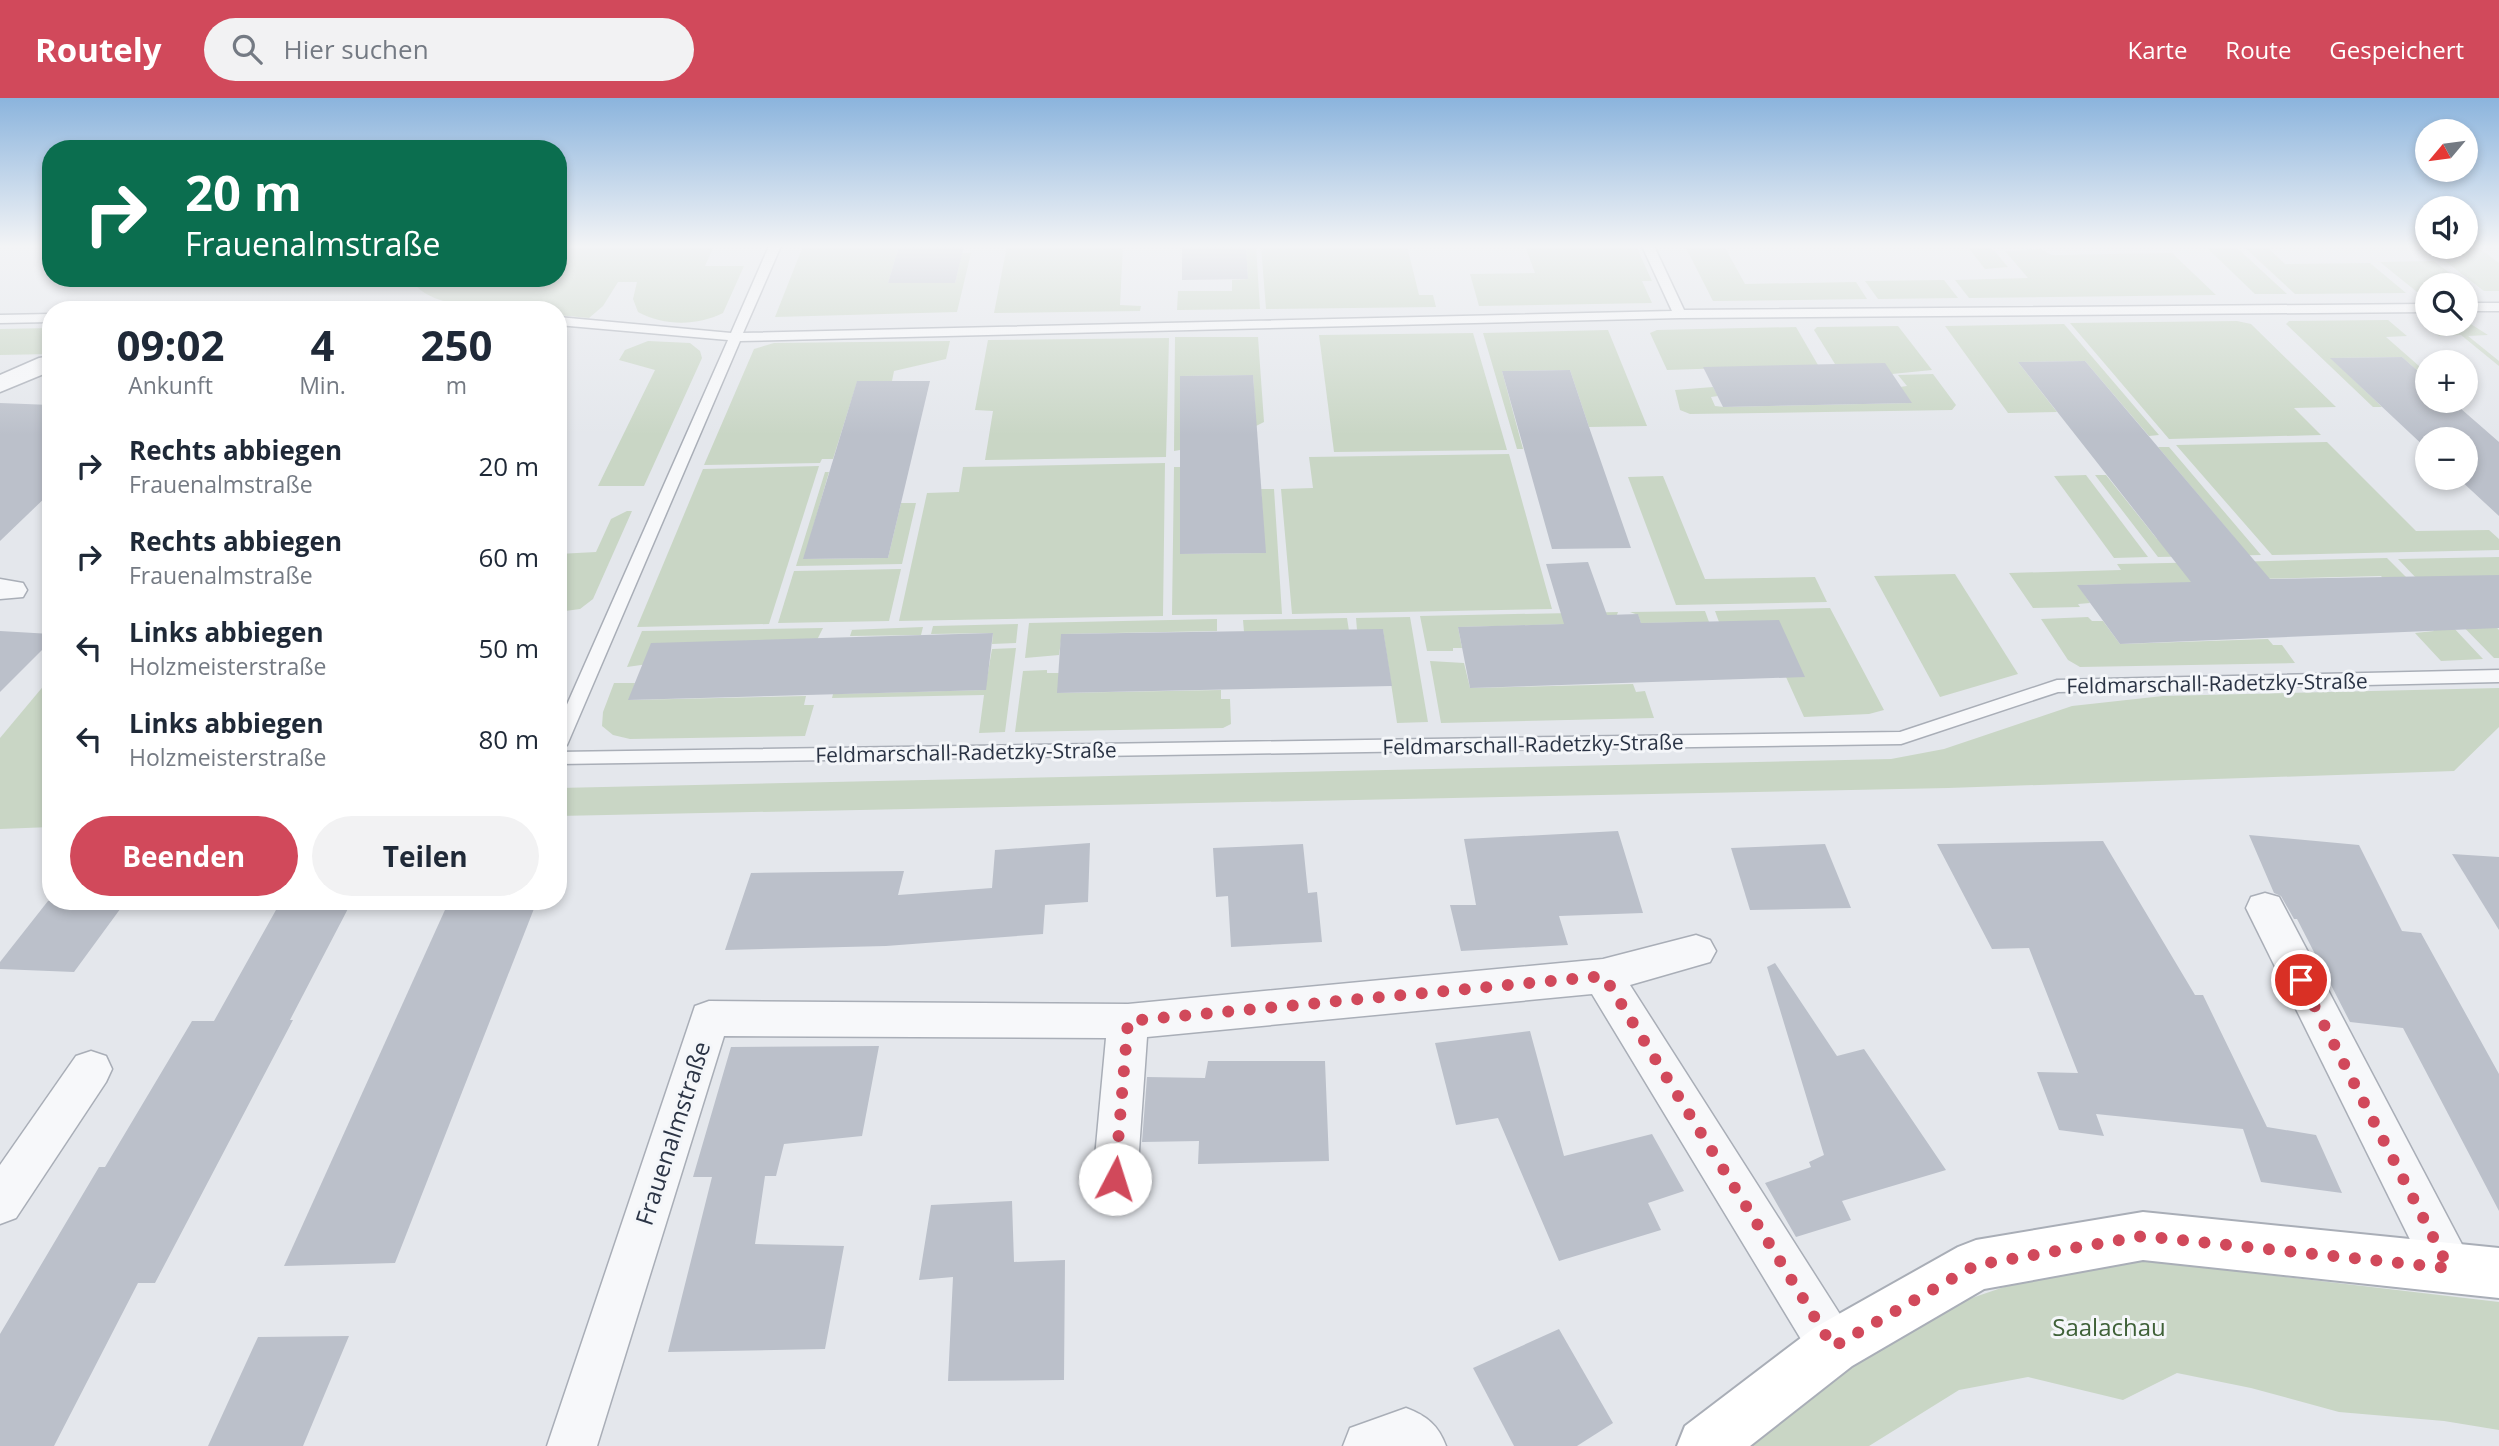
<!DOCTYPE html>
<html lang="de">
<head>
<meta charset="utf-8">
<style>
	:root { --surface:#fff; --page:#f2f2f3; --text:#1f2937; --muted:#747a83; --accent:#d1495b }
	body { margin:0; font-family:"Open Sans",sans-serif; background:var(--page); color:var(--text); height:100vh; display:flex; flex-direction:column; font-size:26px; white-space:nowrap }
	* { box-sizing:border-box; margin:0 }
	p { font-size:23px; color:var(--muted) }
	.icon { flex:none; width:38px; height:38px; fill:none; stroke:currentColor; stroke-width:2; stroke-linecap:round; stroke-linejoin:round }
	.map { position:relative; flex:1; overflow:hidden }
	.panel { position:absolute; left:42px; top:203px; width:525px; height:609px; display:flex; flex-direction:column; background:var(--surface); border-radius:28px; box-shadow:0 4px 10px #0003 }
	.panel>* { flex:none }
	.guide { position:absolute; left:42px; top:42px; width:525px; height:147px; border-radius:28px; box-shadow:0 4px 10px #0003; background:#0b6e4f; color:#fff; overflow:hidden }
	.needle { width:46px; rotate:241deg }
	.buttons { position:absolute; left:2415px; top:21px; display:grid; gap:14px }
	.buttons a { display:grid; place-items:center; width:63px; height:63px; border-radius:50%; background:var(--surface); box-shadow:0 4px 10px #0003; font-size:35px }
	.pin { position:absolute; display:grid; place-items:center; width:60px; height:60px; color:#fff; margin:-30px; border:4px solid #fff; border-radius:50%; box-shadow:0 2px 7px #0007 }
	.me { position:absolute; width:77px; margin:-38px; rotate:5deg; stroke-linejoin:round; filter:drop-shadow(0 0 5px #0008) }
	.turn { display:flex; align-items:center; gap:24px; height:147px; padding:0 28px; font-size:32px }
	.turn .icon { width:91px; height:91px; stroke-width:2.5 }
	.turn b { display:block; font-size:49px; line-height:60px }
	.eta { display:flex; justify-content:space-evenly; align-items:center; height:119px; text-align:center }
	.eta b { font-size:42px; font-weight:700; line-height:49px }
	.primary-button { display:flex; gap:14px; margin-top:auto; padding:14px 28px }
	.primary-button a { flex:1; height:80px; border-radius:42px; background:var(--accent); color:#fff; font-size:28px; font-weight:700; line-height:80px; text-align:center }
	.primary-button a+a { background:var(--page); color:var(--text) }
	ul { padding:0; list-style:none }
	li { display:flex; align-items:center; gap:21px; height:91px; padding:0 28px }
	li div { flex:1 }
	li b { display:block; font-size:26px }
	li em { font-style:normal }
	header { display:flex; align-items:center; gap:42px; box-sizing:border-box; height:98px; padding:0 35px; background:var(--accent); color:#fff }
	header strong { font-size:33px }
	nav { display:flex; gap:38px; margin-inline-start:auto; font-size:24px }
	.search { width:490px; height:63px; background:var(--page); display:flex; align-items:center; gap:18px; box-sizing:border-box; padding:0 24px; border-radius:38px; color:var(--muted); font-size:26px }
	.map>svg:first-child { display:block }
</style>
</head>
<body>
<header>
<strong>Routely</strong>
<div class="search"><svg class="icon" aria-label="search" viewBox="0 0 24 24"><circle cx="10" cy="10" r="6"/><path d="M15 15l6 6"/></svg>Hier suchen</div>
<nav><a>Karte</a><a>Route</a><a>Gespeichert</a></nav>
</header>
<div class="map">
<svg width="2499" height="1348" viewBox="0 0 2499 1348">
	<rect width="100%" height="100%" fill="#e4e7ec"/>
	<!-- green -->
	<g fill="#c9d6c5">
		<path d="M 558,148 L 714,148 L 705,168 L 744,168 L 723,215 C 697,228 664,228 638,214 L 633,201 L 637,184 L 618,184 L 603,208 L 589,220 L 558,217 L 558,212 C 525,212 425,216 411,180 L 558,180 Z"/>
		<path d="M 803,148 L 899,148 L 888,185 L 955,185 L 962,155 L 971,155 L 957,214 L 775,219 Z"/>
		<path d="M 1007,148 L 1123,148 L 1120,207 L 1141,208 L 1140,213 L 994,215 Z"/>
		<path d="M 1246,148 L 1256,148 L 1260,211 L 1177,212 L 1178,193 L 1232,193 L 1232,182 L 1248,181 Z"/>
		<path d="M 1261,148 L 1407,148 L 1419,197 L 1433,197 L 1436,209 L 1266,211 Z"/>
		<path d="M 1525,148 L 1636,148 L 1652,183 L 1642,183 L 1652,205 L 1479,208 L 1470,176 L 1535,175 Z"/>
		<path d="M 1685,148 L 1724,148 L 1745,186 L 1856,184 L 1867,201 L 1713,203 Z"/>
		<path d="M 1967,148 L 1990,148 L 2008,169 L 1985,171 Z"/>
		<path d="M 2205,148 L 2235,148 L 2287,196 L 2255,196 Z"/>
		<path d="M 2243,148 L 2266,148 L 2285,166 L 2370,165 L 2406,195 L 2295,196 Z"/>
		<path d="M 2476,148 L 2499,165 L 2499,193 L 2484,193 L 2445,163 L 2468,162 L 2451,149 Z"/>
		<path d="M 2040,151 L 2052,157 L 2172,155 L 2216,197 L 1969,200 L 1955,182 L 2028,180 L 2005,153 Z"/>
		<path d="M 2434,163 L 2465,187 L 2427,187 L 2427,194 L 2417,194 L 2380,164 Z"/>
		<path d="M 1944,182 L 1958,200 L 1878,201 L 1865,183 Z"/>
		<path d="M 2419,221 L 2427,221 L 2427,226 L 2466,226 L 2466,223 L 2488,237 L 2468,238 L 2499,263 L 2499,268 L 2461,237 L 2439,238 Z"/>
		<path d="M 2388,222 L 2407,238 L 2386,239 L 2427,275 L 2427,281 L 2402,259 L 2331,260 L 2382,309 L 2373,309 L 2286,226 L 2289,223 Z"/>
		<path d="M 2237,223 L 2251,226 L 2336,309 L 2294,310 L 2321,337 L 2169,341 L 2070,225 Z"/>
		<path d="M 2064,226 L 2159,337 L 2149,338 L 2085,263 L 2018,264 L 2057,314 L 2008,315 L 1945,228 Z"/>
		<path d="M 1898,228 L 1932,272 L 1892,276 L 1835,266 L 1814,232 L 1817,229 Z"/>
		<path d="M 1796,229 L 1818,267 L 1667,272 L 1650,235 L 1657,232 Z"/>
		<path d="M 51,230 L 51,256 L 0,257 L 0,231 Z"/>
		<path d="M 1608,232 L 1647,328 L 1589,329 L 1570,272 L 1502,273 L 1523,351 L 1517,351 L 1483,235 Z"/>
		<path d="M 1473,235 L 1507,352 L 1334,354 L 1319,237 Z"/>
		<path d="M 1175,239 L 1258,239 L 1264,324 L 1256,328 L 1253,277 L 1181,278 L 1180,352 L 1174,353 Z"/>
		<path d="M 1169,240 L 1166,359 L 985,362 L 993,313 L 975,312 L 988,242 Z"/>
		<path d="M 648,243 L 690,245 L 700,253 L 702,260 L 644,388 L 598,388 L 655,272 L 619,262 L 625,252 Z"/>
		<path d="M 950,243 L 946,261 L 894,273 L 892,283 L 857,284 L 833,361 L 822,361 L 820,365 L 704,367 L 754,251 L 774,245 Z"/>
		<path d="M 1933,276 L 1956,307 L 1952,312 L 1690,316 L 1680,312 L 1675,292 L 1713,289 L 1718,298 L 1711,299 L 1715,308 L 1724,309 L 1911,305 L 1900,289 L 1907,288 L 1898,277 Z"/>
		<path d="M 2327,344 L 2416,433 L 2489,432 L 2499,441 L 2499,452 L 2272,457 L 2176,347 Z"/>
		<path d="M 2158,349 L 2169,349 L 2261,457 L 2158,459 L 2095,377 L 2106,377 L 2157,441 L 2234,439 Z"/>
		<path d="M 1509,356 L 1552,511 L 1292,516 L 1281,391 L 1313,390 L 1309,359 Z"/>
		<path d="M 1165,365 L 1163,518 L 899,523 L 927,395 L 959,394 L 963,369 Z"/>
		<path d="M 819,368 L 769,526 L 637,529 L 703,371 Z"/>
		<path d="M 1174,369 L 1180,369 L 1181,456 L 1265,455 L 1261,391 L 1274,391 L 1282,516 L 1172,517 Z"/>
		<path d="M 825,374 L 829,374 L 804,461 L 888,460 L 901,405 L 916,405 L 902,466 L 796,468 Z"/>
		<path d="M 2086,377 L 2148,459 L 2114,460 L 2054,378 Z"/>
		<path d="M 1663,378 L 1705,481 L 1815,479 L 1827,504 L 1676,507 L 1628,379 Z"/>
		<path d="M 627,413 L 632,413 L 593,501 L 580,511 L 558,514 L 558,456 L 596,454 L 611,421 Z"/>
		<path d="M 2499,459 L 2499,477 L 2437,502 L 2398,461 Z"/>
		<path d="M 2387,460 L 2414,487 L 2390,488 L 2381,478 L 2252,481 L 2231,464 Z"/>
		<path d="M 2218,464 L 2228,484 L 2078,487 L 2090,505 L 2078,506 L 2080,509 L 2033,510 L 2009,475 L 2121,472 L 2117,466 Z"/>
		<path d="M 901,471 L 889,523 L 778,525 L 794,473 Z"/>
		<path d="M 1955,476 L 2018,576 L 1940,599 L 1874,478 Z"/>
		<path d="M 1830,510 L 1884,612 L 1869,616 L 1804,619 L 1786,579 L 1719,524 L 1715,513 Z"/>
		<path d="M 2445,510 L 2483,515 L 2499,532 L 2499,560 L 2494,560 Z"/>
		<path d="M 1705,513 L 1709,524 L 1641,525 L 1638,517 L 1630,514 Z"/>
		<path d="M 1618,514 L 1614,525 L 1458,529 L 1462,550 L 1453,550 L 1453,553 L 1427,553 L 1420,518 Z"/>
		<path d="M 1410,519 L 1428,624 L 1397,625 L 1383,532 L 1357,532 L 1356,520 Z"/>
		<path d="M 2088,519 L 2092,523 L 2103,523 L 2120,546 L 2268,541 L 2273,547 L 2282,547 L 2295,565 L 2080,569 L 2068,562 L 2041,521 Z"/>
		<path d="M 1347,520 L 1349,533 L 1244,534 L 1243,522 Z"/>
		<path d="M 1217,521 L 1217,533 L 1062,536 L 1059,557 L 1025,560 L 1029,525 Z"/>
		<path d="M 1018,526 L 1016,545 L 992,546 L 993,535 L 931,536 L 933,528 Z"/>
		<path d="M 2428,526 L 2450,526 L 2483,561 L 2441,563 L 2415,535 L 2434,533 Z"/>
		<path d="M 923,529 L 921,537 L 850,538 L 852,532 L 848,532 Z"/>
		<path d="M 823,530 L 817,542 L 627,569 L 642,533 Z"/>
		<path d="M 1016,550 L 1005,634 L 979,635 L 984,597 L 832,600 L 833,596 L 985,592 L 992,551 Z"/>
		<path d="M 1430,563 L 1464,565 L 1470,590 L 1633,586 L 1636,594 L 1645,593 L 1654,620 L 1441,625 Z"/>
		<path d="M 1047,572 L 1047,575 L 1059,575 L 1058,595 L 1221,592 L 1221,601 L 1230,601 L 1231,626 L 1223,630 L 1015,634 L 1023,573 Z"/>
		<path d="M 51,579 L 51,729 L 0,731 L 0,640 Z"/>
		<path d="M 614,585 L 635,585 L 630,602 L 806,598 L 804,607 L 814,607 L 805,638 L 630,641 L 613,637 L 602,628 L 603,614 Z"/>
		<path d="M 2499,590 L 2499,629 L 2454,673 L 1948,690 L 558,718 L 558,690 L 1891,661 L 1944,651 L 2072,608 L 2163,598 Z"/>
		<path d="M 2098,1157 L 2499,1204 L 2499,1332 L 2444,1323 L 2339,1314 L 2251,1290 L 2177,1275 L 2123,1302 L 2028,1279 L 1959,1292 L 1869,1348 L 1738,1348 L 1884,1230 Z"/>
	</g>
	<!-- building -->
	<g fill="#bbc0ca">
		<path d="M 899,148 L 964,148 L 955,185 L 888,185 Z"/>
		<path d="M 1182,148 L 1246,148 L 1248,181 L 1182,182 Z"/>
		<path d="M 2402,259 L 2427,281 L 2427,303 L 2452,303 L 2499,344 L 2499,418 L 2458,380 L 2466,380 L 2466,341 L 2427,341 L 2427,351 L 2330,260 Z"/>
		<path d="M 2085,263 L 2270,481 L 2499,477 L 2499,530 L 2120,546 L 2077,487 L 2191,484 L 2018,264 Z"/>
		<path d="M 1885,265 L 1912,305 L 1723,309 L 1703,269 Z"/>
		<path d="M 1570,272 L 1589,329 L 1631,450 L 1552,451 L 1502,273 Z"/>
		<path d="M 1253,277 L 1266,455 L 1180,456 L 1180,278 Z"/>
		<path d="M 857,283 L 930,283 L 888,460 L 803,461 Z"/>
		<path d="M 0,305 L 51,307 L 51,394 L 0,443 Z"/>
		<path d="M 1588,464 L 1607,517 L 1638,516 L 1641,525 L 1779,522 L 1805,579 L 1470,590 L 1458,529 L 1564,526 L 1546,466 Z"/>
		<path d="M 1383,531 L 1392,588 L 1057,595 L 1061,536 Z"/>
		<path d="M 0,533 L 51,536 L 51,543 L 0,594 Z"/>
		<path d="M 993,535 L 986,592 L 628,602 L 651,545 Z"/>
		<path d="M 1618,733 L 1643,815 L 1559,818 L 1568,847 L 1461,853 L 1450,807 L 1476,807 L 1464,741 Z"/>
		<path d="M 2249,737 L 2359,747 L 2402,833 L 2421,835 L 2499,976 L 2499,1113 L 2403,930 L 2350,924 L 2297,821 L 2294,821 L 2281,798 L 2274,795 Z"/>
		<path d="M 2103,743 L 2195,897 L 2203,897 L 2267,1029 L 2316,1037 L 2342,1095 L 2261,1084 L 2243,1031 L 2096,1016 L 2104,1038 L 2059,1032 L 2037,974 L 2078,975 L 2029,850 L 1992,851 L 1937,746 Z"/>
		<path d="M 1090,745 L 1088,804 L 1045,807 L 1043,836 L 886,848 L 725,852 L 751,775 L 904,773 L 898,797 L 992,790 L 995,752 Z"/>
		<path d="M 1303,746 L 1308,795 L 1317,794 L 1322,844 L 1231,849 L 1228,798 L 1216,799 L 1213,750 Z"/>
		<path d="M 1825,746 L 1851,810 L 1750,812 L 1731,750 Z"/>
		<path d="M 2452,756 L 2499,759 L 2499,832 Z"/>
		<path d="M 48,803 L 126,803 L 74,874 L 0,871 L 0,864 Z"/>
		<path d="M 281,803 L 352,803 L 290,922 L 293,922 L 155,1185 L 138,1185 L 54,1348 L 0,1348 L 0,1236 L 99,1069 L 105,1069 L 192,923 L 214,923 Z"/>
		<path d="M 449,803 L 537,803 L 395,1165 L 284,1168 Z"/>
		<path d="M 1775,865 L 1837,958 L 1864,951 L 1946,1072 L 1842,1103 L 1851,1122 L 1796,1139 L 1765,1085 L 1811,1069 L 1809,1064 L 1824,1057 L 1767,869 Z"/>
		<path d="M 1530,933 L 1564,1058 L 1652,1036 L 1684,1093 L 1648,1105 L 1661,1132 L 1559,1163 L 1498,1020 L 1456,1027 L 1435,945 Z"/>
		<path d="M 879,948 L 862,1038 L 784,1046 L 776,1078 L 765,1078 L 755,1146 L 844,1148 L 825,1251 L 668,1254 L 712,1079 L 693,1079 L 731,949 Z"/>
		<path d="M 1208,963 L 1325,963 L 1329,1063 L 1198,1066 L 1199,1043 L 1142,1044 L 1147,979 L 1205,980 Z"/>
		<path d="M 1012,1103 L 1014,1164 L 1065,1162 L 1064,1282 L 948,1283 L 953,1179 L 919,1182 L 931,1107 Z"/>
		<path d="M 1559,1231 L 1613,1325 L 1577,1348 L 1514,1348 L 1473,1270 Z"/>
		<path d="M 349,1238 L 303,1348 L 208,1348 L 258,1239 Z"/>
	</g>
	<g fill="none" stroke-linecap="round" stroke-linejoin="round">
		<!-- lane casing -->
		<g stroke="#a9aeb7" stroke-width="3">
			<g id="lane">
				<path d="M 769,148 L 781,148 L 743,235 L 1672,213 L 1642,148 L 1654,148 L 1684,212 L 2427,206 L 2427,214 L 1680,220 L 740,243 L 567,647 L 558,653 L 558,627 L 728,242 L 558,227 L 558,219 L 731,235 Z"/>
				<rect x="2466" y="205" width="33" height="8"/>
				<path d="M 399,208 L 431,208 L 437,212 L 393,212 Z"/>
				<path d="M 51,216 L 51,224 L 0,225 L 0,217 Z"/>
				<path d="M 2499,572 L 2499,584 L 2058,594 L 1901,646 L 558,666 L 558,654 L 1900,634 L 2057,582 Z"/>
			</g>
		</g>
		<!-- street casing -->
		<g stroke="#a9aeb7" stroke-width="3">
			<g id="street">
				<path d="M 51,258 L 51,273 L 0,294 L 0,277 L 39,260 Z"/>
				<path d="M 0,481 L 23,485 L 27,492 L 23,499 L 0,501 Z"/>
				<path d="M 2265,795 L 2279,799 L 2466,1154 L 2472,1170 L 2466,1186 L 2449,1193 L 2432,1186 L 2246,810 L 2251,799 Z"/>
				<path d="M 1696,837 L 1710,842 L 1716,853 L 1710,864 L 1630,887 L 1850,1232 L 1857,1249 L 1850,1266 L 1833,1273 L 1816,1266 L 1592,896 L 1147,939 L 1137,1081 L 1131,1096 L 1115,1102 L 1099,1096 L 1093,1081 L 1106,940 L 724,938 L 597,1348 L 547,1348 L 695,908 L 709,903 L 1128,906 L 1603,861 Z"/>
				<path d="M 91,953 L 106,958 L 112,971 L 106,984 L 16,1120 L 0,1126 L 0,1067 L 76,958 Z"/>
				<path d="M 1406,1310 C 1427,1318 1438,1327 1446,1348 L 1343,1348 L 1350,1330 Z"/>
			</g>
		</g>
		<!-- secondary casing -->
		<g stroke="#a9aeb7" stroke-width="4">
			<path id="secondary" d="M 2143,1114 L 2499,1150 L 2499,1200 L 2143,1162 L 1984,1191 L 1852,1268 L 1750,1348 L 1677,1348 L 1685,1328 L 1814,1230 L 1958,1149 L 1976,1142 Z"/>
		</g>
		<!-- lane -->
		<use href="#lane" fill="#f7f8fa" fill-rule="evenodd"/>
		<!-- street -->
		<use href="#street" fill="#f7f8fa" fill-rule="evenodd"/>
		<!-- secondary -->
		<use href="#secondary" fill="#fff" fill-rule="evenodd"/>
	</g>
	<!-- sky -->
	<linearGradient id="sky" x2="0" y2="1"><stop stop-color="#8bb4dd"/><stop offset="0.44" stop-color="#f3f4f6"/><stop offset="1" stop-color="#f3f4f6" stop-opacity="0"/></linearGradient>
	<rect width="2499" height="337" fill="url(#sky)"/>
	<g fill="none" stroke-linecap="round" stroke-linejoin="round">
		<!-- route -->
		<path stroke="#d1495b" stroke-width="12" stroke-dasharray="0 21.6" d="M 1115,1081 L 1128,923 L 1604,878 L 1833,1249 L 1976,1167 L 2143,1138 L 2449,1170 L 2301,882"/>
	</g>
	<g text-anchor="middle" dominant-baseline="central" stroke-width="6" stroke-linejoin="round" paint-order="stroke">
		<!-- street labels -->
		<g font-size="21" fill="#2b3445" stroke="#f4f6f9">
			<text transform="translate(2217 585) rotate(-1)">Feldmarschall-Radetzky-Straße</text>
			<text transform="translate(1533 646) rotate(-1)">Feldmarschall-Radetzky-Straße</text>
			<text transform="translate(966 654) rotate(-1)">Feldmarschall-Radetzky-Straße</text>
		</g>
		<!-- near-street labels -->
		<g font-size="24" fill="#2b3445" stroke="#f4f6f9">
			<text transform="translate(672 1035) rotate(-72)">Frauenalmstraße</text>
		</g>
		<!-- near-park labels -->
		<g font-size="24" fill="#3f6138" stroke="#f4f6f9">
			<text x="2109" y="1228">Saalachau</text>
		</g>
	</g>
</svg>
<div class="buttons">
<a><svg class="needle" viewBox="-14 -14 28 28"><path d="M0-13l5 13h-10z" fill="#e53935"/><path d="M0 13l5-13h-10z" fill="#747a83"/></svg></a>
<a><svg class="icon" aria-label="sound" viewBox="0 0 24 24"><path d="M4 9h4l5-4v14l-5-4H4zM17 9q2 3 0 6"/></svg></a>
<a><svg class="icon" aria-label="search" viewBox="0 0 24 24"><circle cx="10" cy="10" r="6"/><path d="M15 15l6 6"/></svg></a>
<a>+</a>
<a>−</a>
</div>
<div class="pin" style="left:2301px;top:882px;background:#d93025"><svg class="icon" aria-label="arrive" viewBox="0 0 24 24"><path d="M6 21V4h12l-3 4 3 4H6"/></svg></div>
<svg class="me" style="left:1115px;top:1081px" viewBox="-20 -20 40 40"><circle r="19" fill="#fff"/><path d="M0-13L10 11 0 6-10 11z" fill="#d1495b"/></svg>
<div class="guide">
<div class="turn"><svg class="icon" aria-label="right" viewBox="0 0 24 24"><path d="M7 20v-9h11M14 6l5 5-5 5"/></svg><div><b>20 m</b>Frauenalmstraße</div></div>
</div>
<section class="panel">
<div class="eta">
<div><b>09:02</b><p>Ankunft</p></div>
<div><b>4</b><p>Min.</p></div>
<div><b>250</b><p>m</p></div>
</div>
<ul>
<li><svg class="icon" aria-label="right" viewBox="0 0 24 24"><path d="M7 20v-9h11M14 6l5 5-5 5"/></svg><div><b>Rechts abbiegen</b><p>Frauenalmstraße</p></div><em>20 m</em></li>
<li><svg class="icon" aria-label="right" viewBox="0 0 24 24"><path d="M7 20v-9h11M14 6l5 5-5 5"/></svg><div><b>Rechts abbiegen</b><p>Frauenalmstraße</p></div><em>60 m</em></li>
<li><svg class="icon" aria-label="left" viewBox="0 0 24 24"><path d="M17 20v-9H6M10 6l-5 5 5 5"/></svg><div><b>Links abbiegen</b><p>Holzmeisterstraße</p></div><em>50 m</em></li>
<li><svg class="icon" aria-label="left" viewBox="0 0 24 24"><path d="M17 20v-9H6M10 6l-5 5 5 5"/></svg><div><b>Links abbiegen</b><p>Holzmeisterstraße</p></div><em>80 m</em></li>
</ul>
<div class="primary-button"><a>Beenden</a><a>Teilen</a></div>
</section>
</div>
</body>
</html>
